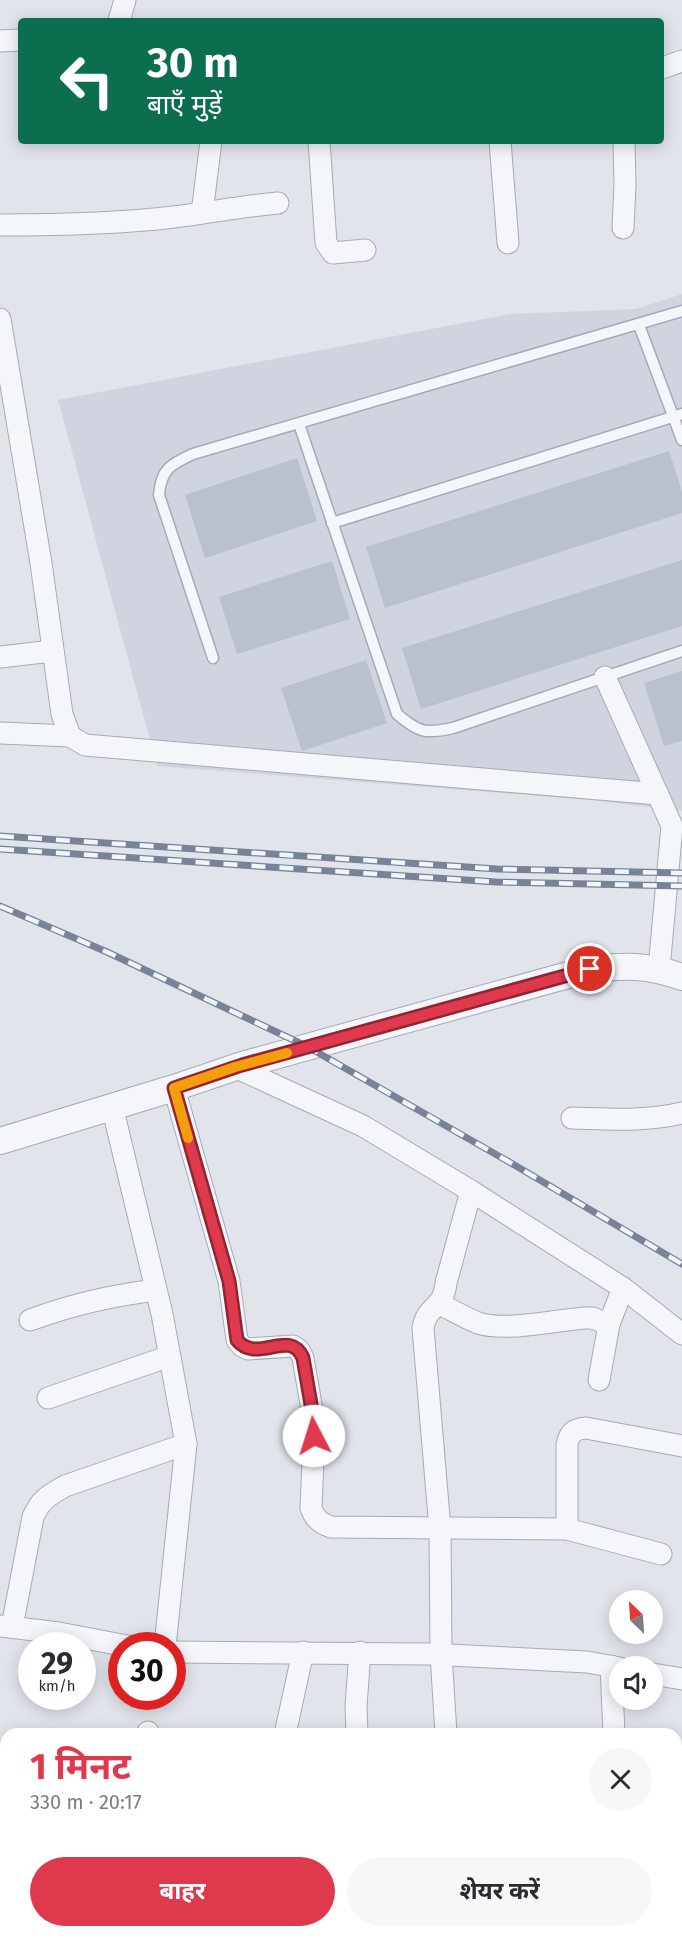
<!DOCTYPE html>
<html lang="hi">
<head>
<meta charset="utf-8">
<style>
	:root { --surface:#fff; --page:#f7f7f7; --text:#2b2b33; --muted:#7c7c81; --accent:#de394d }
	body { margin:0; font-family:"Fira Sans","Noto Sans Devanagari",sans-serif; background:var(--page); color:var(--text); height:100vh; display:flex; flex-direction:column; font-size:22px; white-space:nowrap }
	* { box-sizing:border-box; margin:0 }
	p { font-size:20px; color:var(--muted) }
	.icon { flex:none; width:33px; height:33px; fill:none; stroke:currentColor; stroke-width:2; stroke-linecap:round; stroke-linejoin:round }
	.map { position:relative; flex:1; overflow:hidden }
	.panel { position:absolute; left:0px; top:1728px; width:682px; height:210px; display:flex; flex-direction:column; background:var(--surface); border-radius:18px 18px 0 0; box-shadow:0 3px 15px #0003 }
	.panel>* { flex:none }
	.top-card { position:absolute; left:18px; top:18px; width:646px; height:126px; border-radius:6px; box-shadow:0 3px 15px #0003; background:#0b6e4f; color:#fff; overflow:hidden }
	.needle { width:39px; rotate:335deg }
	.tools { position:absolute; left:609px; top:1590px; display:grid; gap:12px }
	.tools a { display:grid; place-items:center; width:54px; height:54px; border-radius:50%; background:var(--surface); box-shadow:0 3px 15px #0003; font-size:30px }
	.speed { position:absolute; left:18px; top:1632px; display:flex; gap:12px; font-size:30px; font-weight:700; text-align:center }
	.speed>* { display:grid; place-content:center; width:78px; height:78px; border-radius:50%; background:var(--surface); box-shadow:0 3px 15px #0003; line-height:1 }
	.speed small { font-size:15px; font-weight:400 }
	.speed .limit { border:9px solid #d22; background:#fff; color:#111 }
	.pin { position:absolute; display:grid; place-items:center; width:51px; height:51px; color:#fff; margin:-26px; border:3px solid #fff; border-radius:50%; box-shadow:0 2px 6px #0007 }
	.me { position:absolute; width:66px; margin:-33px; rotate:355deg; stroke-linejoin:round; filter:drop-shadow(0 0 4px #0008) }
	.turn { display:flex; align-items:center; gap:21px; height:126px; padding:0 30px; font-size:27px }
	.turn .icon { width:78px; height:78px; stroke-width:2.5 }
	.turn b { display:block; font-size:42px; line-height:51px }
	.round { display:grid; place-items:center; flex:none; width:63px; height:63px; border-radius:32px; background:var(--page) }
	.head { display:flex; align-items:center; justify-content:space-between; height:102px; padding:0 30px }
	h1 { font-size:36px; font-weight:700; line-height:45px; color:var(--accent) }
	.primary-button { display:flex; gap:12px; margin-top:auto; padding:12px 30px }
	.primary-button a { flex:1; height:69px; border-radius:36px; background:var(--accent); color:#fff; font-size:24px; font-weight:700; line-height:69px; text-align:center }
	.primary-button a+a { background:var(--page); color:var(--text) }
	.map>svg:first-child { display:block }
</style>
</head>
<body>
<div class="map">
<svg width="682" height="1938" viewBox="0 0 682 1938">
	<rect width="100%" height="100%" fill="#e1e5eb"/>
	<!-- built -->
	<path fill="#cfd4de" d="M 682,294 L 682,811 L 591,800 L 157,766 L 58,400 L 510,314 L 636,309 Z"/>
	<!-- building -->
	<g fill="#bac0cc">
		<path d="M 669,451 L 682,492 L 682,513 L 385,608 L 366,547 Z"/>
		<path d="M 297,458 L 317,521 L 205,558 L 185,495 Z"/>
		<path d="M 682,560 L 682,626 L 421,709 L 402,648 Z"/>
		<path d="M 332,561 L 350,619 L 237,654 L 219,597 Z"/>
		<path d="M 366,660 L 387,723 L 302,751 L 281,688 Z"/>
		<path d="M 682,671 L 682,741 L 664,746 L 644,683 Z"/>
	</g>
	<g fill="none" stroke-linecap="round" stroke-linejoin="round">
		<!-- service casing -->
		<g stroke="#a5abb6" stroke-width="13">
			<g id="service">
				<path d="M 639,325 L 682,440"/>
				<path d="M 299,424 L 397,714 C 419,733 426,734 453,728 L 682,651"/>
				<path d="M 332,523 L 682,414"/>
				<path d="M 213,658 L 159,495 C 161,469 171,464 193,454 L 682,311"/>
			</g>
		</g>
		<!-- minor casing -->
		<g stroke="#a5abb6" stroke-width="23">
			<g id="minor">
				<path d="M 119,21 L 125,0"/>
				<path d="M 0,41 L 21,40"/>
				<path d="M 662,68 L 682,61"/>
				<path d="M 319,141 L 326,243 L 333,253 L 365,250"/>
				<path d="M 500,141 L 508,243"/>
				<path d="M 202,213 L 211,141"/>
				<path d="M 0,225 C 58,225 116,224 174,217 C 209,213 243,206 278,203"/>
				<path d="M 623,228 L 625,185 L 624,141"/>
				<path d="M 0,319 L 41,563 L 62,714 L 70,736 L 85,745 L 658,794"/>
				<path d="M 0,657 L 52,651"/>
				<path d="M 605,677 L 672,826 L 659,969"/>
				<path d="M 0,733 L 70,736"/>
				<path d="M 235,1067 L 363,1126 L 471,1191 L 623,1288 L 682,1334"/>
				<path d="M 174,1088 L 229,1281 L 237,1340 L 242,1346 L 248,1349 L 293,1346 L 299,1350 L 303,1358 L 312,1410 L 314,1436 L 311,1508 C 315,1519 320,1523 331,1527 L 567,1529 L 661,1554"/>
				<path d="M 112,1106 L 162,1314 L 186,1444 L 165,1646"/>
				<path d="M 572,1118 C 609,1119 646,1122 682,1113"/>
				<path d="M 440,1304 C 452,1310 465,1318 478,1323 C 506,1332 555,1320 585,1318 L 592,1318 L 609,1324"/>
				<path d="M 30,1320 C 74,1304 110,1296 156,1290"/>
				<path d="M 599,1380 L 609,1324 L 623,1288"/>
				<path d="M 48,1398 L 170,1356"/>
				<path d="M 567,1529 L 567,1445 C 569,1433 574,1429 586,1428 L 682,1446"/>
				<path d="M 0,1626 L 59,1633 L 127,1646"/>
				<path d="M 12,1627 L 33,1517 C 41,1499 48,1496 65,1486 L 186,1444"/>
				<path d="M 172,1652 L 429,1654 L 587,1662 L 620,1668"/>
				<path d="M 611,1666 L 614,1734"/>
				<path d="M 652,1674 L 682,1679"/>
				<path d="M 148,1732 L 149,1734"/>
				<path d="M 285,1734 L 303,1652"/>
				<path d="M 357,1734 L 356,1706 L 360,1652"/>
				<path d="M 446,1734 L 441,1654 L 440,1529 L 423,1328 C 427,1304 443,1311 446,1283 L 471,1191"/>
				<path d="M 0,1880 L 6,1881"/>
				<path d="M 41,1932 L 42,1938"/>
				<path d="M 186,1932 L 188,1938"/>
				<path d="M 318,1932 L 319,1938"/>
				<path d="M 386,1932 L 389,1938"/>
				<path d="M 642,1932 L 645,1938"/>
			</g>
		</g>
		<!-- tertiary casing -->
		<g stroke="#a5abb6" stroke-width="28">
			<path id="tertiary" d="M 0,1141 L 174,1088 L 242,1065 L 590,969 C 625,965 648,965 682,977"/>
		</g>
		<!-- service -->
		<use href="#service" stroke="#f4f6f9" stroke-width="10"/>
		<!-- minor -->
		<use href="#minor" stroke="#f4f6f9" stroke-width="21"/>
		<!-- tertiary -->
		<use href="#tertiary" stroke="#f4f6f9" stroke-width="26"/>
		<!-- rail casing -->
		<g stroke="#788397" stroke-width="7">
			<g id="rail">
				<path d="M 0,836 L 497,869 L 682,873"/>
				<path d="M 0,849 L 496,882 L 682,886"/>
				<path d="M 0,906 L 107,952 L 308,1047 L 511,1163 L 682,1264"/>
			</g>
		</g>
		<!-- rail -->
		<use href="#rail" stroke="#f1f4f8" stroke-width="4.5" stroke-dasharray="14" stroke-linecap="butt"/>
	</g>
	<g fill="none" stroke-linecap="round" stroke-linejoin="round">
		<!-- route casing -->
		<g stroke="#902532" stroke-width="15">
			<path id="route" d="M 314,1436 L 312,1410 L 303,1358 C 290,1327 257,1365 237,1340 L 229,1281 L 174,1088 L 242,1065 L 590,969"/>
		</g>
		<!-- route -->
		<use href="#route" stroke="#de394d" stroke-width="10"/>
		<!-- slow -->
		<path stroke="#f59e0b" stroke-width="10" d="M 188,1138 L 174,1088 L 235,1067 L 287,1053"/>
	</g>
</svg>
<div class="tools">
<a><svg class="needle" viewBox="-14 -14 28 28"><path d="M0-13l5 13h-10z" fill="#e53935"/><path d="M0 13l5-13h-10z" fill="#7c7c81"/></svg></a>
<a><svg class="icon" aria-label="sound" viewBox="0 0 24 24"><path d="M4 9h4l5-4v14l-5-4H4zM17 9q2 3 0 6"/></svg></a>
</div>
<div class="speed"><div>29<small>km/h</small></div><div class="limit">30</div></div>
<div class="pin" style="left:590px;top:969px;background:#d93025"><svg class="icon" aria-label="arrive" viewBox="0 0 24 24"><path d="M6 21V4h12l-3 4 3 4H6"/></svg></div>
<svg class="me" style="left:314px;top:1436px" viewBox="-20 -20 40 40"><circle r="19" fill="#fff"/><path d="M0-13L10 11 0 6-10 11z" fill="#de394d"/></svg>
<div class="top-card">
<div class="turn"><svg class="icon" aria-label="left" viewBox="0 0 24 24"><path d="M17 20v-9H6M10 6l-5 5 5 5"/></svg><div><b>30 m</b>बाएँ मुड़ें</div></div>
</div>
<section class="panel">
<div class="head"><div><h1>1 मिनट</h1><p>330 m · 20:17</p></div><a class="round"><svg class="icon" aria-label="close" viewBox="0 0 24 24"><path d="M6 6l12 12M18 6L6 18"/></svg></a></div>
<div class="primary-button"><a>बाहर</a><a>शेयर करें</a></div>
</section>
</div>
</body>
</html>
